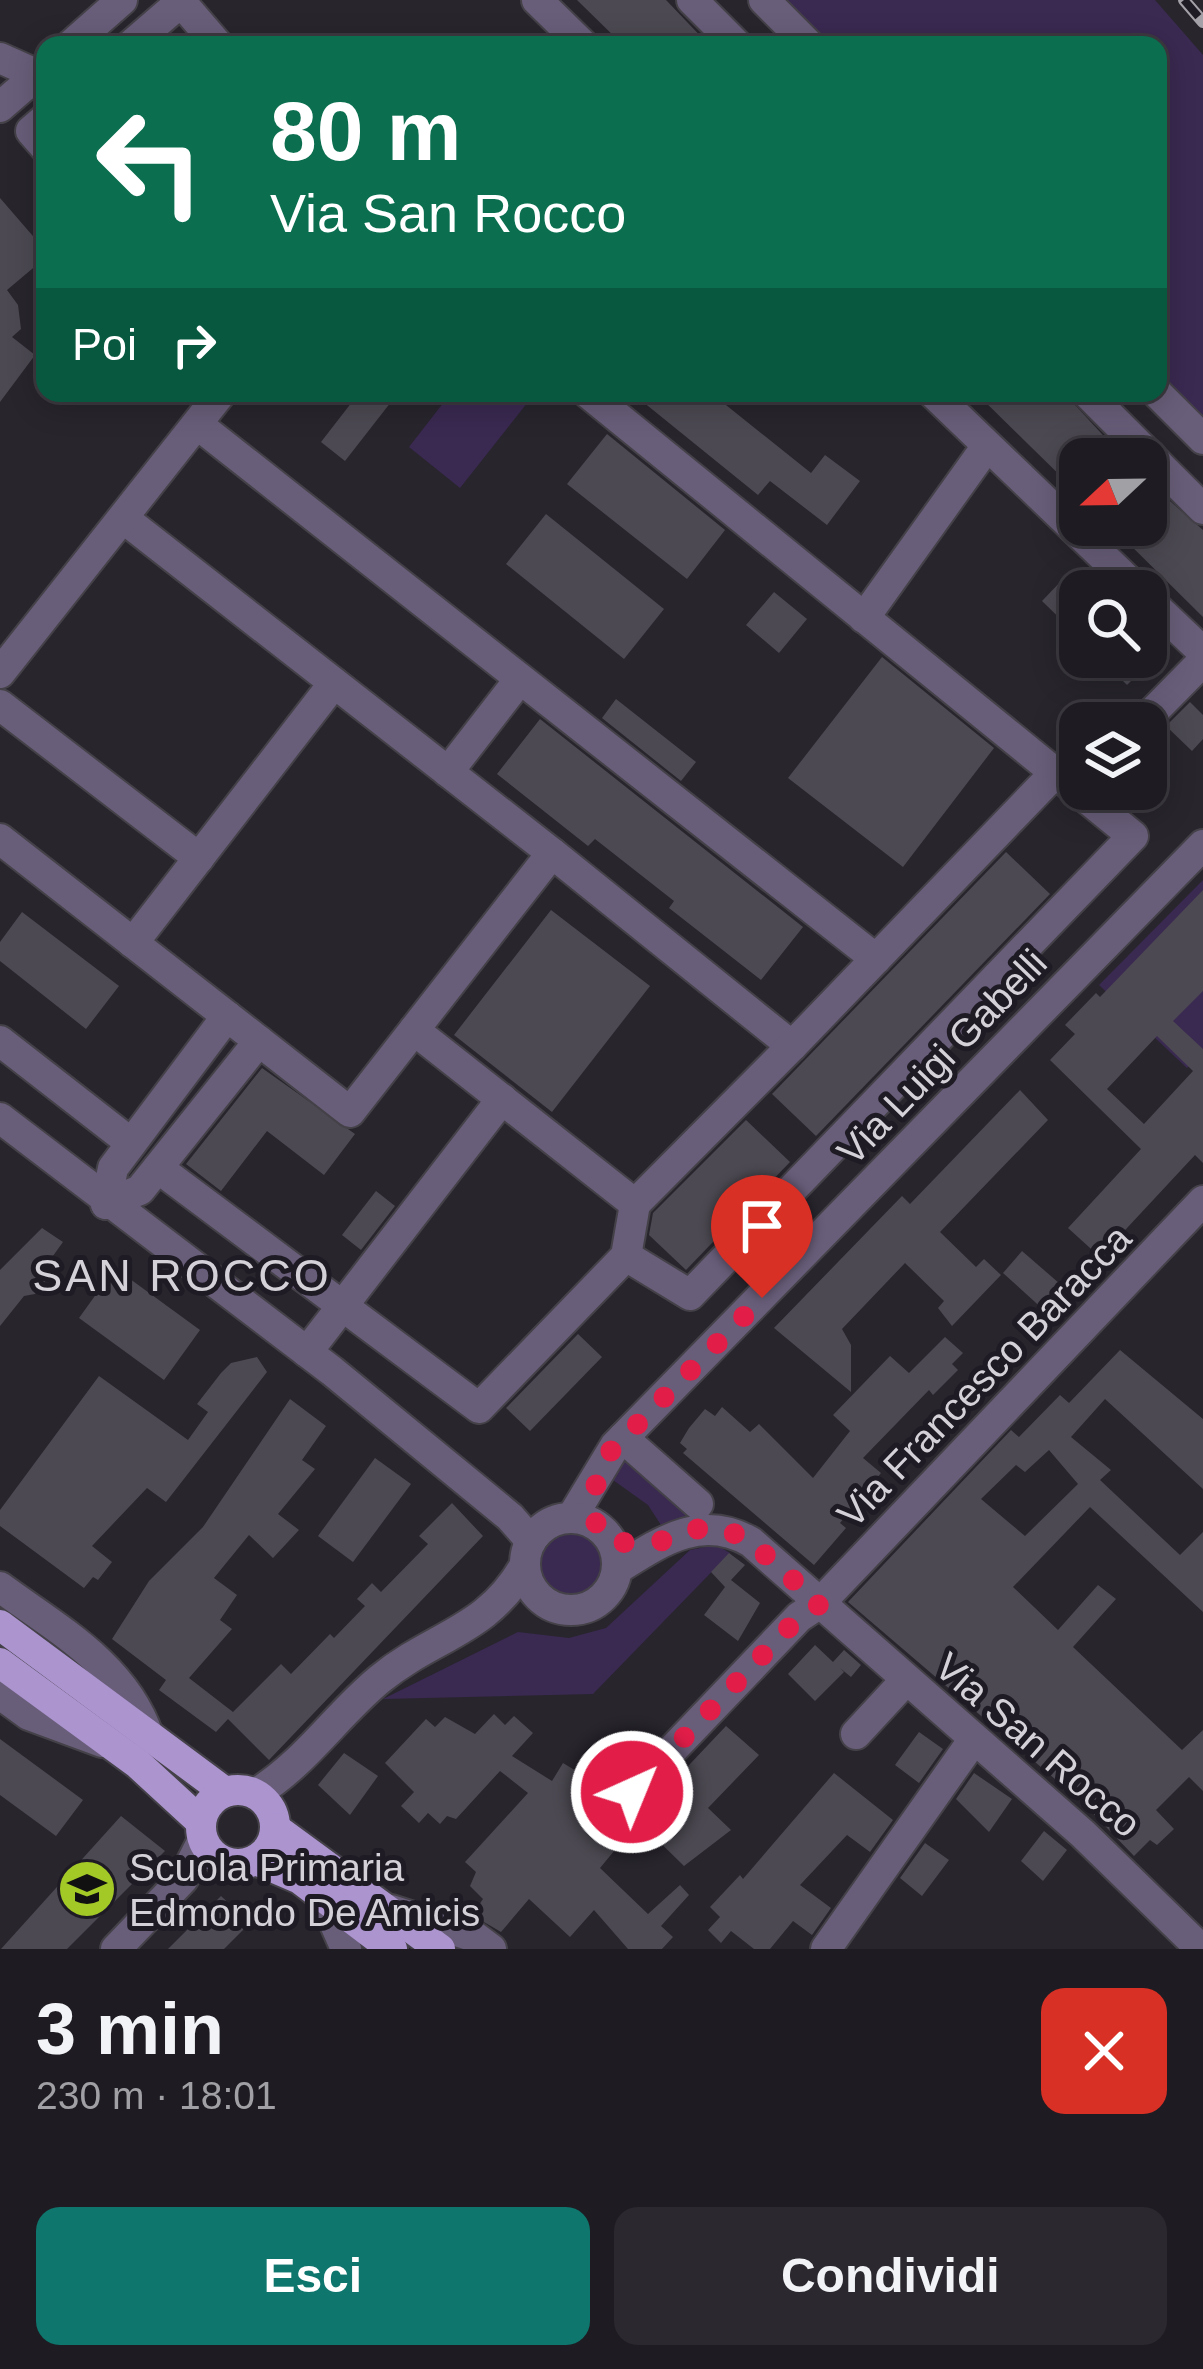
<!DOCTYPE html>
<html lang="it">
<head>
<meta charset="utf-8">
<style>
	:root { --surface:#1e1c22; --page:#2b292f; --text:#f1f3f6; --muted:#a1a1a5; --line:#3c3a40; --accent:#0f766e }
	body { margin:0; font-family:Arial,sans-serif; background:var(--page); color:var(--text); height:100vh; display:flex; flex-direction:column; font-size:45px; white-space:nowrap }
	* { box-sizing:border-box; margin:0 }
	p { font-size:39px; color:var(--muted) }
	.icon { flex:none; width:66px; height:66px; fill:none; stroke:currentColor; stroke-width:2; stroke-linecap:round; stroke-linejoin:round }
	.map { position:relative; height:1949px; overflow:hidden }
	.panel { display:flex; flex-direction:column; background:var(--surface); flex:1 }
	.panel>* { flex:none }
	.hud { position:absolute; left:36px; top:36px; width:1131px; height:366px; border-radius:24px; box-shadow:0 6px 30px #0003,0 0 0 3px var(--line); background:#0b6e4f; color:#fff; overflow:hidden }
	.needle { width:78px; rotate:248deg }
	.buttons { position:absolute; left:1059px; top:438px; display:grid; gap:24px }
	.buttons a { display:grid; place-items:center; width:108px; height:108px; border-radius:24px; background:var(--surface); box-shadow:0 6px 30px #0003,0 0 0 3px var(--line); font-size:60px }
	.pin { position:absolute; display:grid; place-items:center; width:102px; height:102px; color:#fff; margin:-123px -51px; border-radius:50% 50% 50% 0; rotate:-45deg; box-shadow:0 0 12px #0007 }
	.pin .icon { rotate:45deg }
	.me { position:absolute; width:132px; margin:-66px; rotate:44deg; stroke-linejoin:round; filter:drop-shadow(0 0 9px #0008) }
	.turn { display:flex; align-items:center; gap:42px; height:252px; padding:0 36px; font-size:54px }
	.turn .icon { width:156px; height:156px; stroke-width:2.5 }
	.turn b { display:block; font-size:84px; line-height:102px }
	.then { display:flex; align-items:center; height:114px; padding:0 36px; background:#0003; gap:24px; font-size:45px }
	.round { display:grid; place-items:center; flex:none; width:126px; height:126px; border-radius:24px; background:var(--page) }
	.summary { display:flex; align-items:center; justify-content:space-between; height:204px; padding:0 36px }
	h1 { font-size:72px; font-weight:700; line-height:90px }
	.button { display:flex; gap:24px; margin-top:auto; padding:24px 36px }
	.button a { flex:1; height:138px; border-radius:24px; background:var(--accent); color:#fff; font-size:48px; font-weight:700; line-height:138px; text-align:center }
	.button a+a { background:var(--page); color:var(--text) }
	.map>svg:first-child { display:block }
</style>
</head>
<body>
<div class="map">
<svg width="1203" height="1949" viewBox="0 0 1203 1949">
	<rect width="100%" height="100%" fill="#28252d"/>
	<!-- green -->
	<g fill="#3a2951">
		<path d="M 787,0 L 1155,0 L 1203,55 L 1203,417 L 1158,372 L 1158,45 L 832,45 Z"/>
		<path d="M 451,393 L 535,393 L 460,488 L 409,447 Z"/>
		<path d="M 1203,880 L 1203,1052 L 1187,1068 L 1099,985 Z"/>
		<path d="M 591,1458 L 632,1463 L 683,1509 L 687,1519 L 663,1528 L 648,1505 L 613,1480 L 616,1473 Z"/>
		<circle cx="571" cy="1564" r="40"/>
		<path d="M 716,1545 L 730,1553 L 593,1694 L 383,1699 L 518,1632 L 569,1638 L 606,1628 L 690,1550 Z"/>
	</g>
	<!-- building -->
	<g fill="#4c4952" fill-rule="evenodd">
		<path d="M 577,0 L 666,0 L 709,45 L 623,45 Z"/>
		<path d="M 0,198 L 45,250 L 45,258 L 7,290 L 18,305 L 21,329 L 12,337 L 35,355 L 0,402 Z"/>
		<path d="M 359,393 L 398,393 L 345,461 L 321,442 Z"/>
		<path d="M 632,393 L 711,393 L 811,473 L 825,455 L 860,481 L 827,525 L 770,481 L 758,495 Z"/>
		<path d="M 976,393 L 1064,393 L 1125,459 L 1080,459 L 1080,495 Z"/>
		<path d="M 607,434 L 725,530 L 687,579 L 567,484 Z"/>
		<path d="M 1146,480 L 1203,530 L 1203,617 L 1110,525 L 1146,525 Z"/>
		<path d="M 546,514 L 664,609 L 624,659 L 506,564 Z"/>
		<path d="M 1065,577 L 1080,592 L 1080,638 L 1042,601 Z"/>
		<path d="M 774,592 L 807,619 L 779,653 L 746,625 Z"/>
		<path d="M 882,657 L 994,748 L 903,867 L 788,778 Z"/>
		<path d="M 1099,657 L 1155,657 L 1127,685 Z"/>
		<path d="M 616,699 L 696,762 L 681,781 L 602,718 Z"/>
		<path d="M 1190,702 L 1203,715 L 1203,739 L 1192,751 L 1166,726 Z"/>
		<path d="M 540,719 L 803,927 L 761,980 L 669,908 L 674,901 L 595,839 L 588,846 L 497,774 Z"/>
		<path d="M 1006,852 L 1050,894 L 816,1136 L 772,1094 Z"/>
		<path d="M 1203,890 L 1203,991 L 1173,1021 L 1203,1049 L 1203,1163 L 1195,1155 L 1100,1257 L 1068,1228 L 1141,1149 L 1050,1060 L 1075,1034 L 1065,1025 L 1096,993 L 1100,997 ZM 1157,1036 L 1193,1071 L 1144,1124 L 1107,1089 Z"/>
		<path d="M 551,910 L 650,986 L 552,1112 L 454,1035 Z"/>
		<path d="M 22,912 L 119,986 L 86,1029 L 0,961 L 0,942 Z"/>
		<path d="M 262,1068 L 355,1134 L 324,1175 L 267,1131 L 221,1191 L 186,1164 Z"/>
		<path d="M 1020,1090 L 1048,1120 L 940,1232 L 976,1267 L 984,1259 L 1001,1275 L 952,1326 L 938,1308 L 944,1301 L 905,1263 L 842,1329 L 851,1345 L 851,1392 L 774,1328 L 902,1196 L 910,1204 Z"/>
		<path d="M 746,1120 L 790,1162 L 686,1270 L 649,1235 L 653,1213 Z"/>
		<path d="M 376,1191 L 395,1206 L 361,1250 L 342,1235 Z"/>
		<path d="M 42,1228 L 63,1242 L 45,1267 L 47,1279 L 35,1294 L 24,1296 L 0,1326 L 0,1270 Z"/>
		<path d="M 1022,1251 L 1067,1290 L 1046,1312 L 1003,1273 Z"/>
		<path d="M 115,1268 L 200,1330 L 164,1380 L 79,1318 Z"/>
		<path d="M 578,1334 L 602,1357 L 530,1431 L 506,1408 Z"/>
		<path d="M 945,1337 L 963,1353 L 952,1364 L 958,1370 L 933,1395 L 929,1390 L 863,1458 L 881,1473 L 840,1523 L 846,1528 L 814,1565 L 683,1453 L 687,1449 L 680,1443 L 689,1428 L 705,1409 L 715,1416 L 722,1407 L 750,1432 L 759,1424 L 813,1478 L 850,1431 L 833,1415 L 890,1356 L 909,1373 Z"/>
		<path d="M 1120,1350 L 1203,1419 L 1203,1489 L 1105,1399 L 1071,1437 L 1111,1470 L 1100,1480 L 1180,1555 L 1203,1532 L 1203,1612 L 1090,1507 L 1013,1587 L 1058,1630 L 1098,1585 L 1116,1599 L 1073,1647 L 1182,1750 L 1203,1730 L 1203,1791 L 1189,1777 L 1156,1810 L 1174,1829 L 1157,1845 L 1150,1840 L 1134,1856 L 1083,1803 L 848,1602 L 1011,1430 L 1019,1437 L 1060,1395 L 1069,1403 ZM 1049,1450 L 1078,1484 L 1025,1536 L 981,1499 L 1016,1465 L 1025,1472 Z"/>
		<path d="M 257,1357 L 267,1372 L 166,1502 L 147,1488 L 92,1546 L 112,1562 L 98,1580 L 93,1577 L 84,1588 L 0,1526 L 0,1510 L 99,1376 L 188,1440 L 208,1412 L 197,1404 L 221,1373 L 231,1363 Z"/>
		<path d="M 290,1399 L 326,1426 L 302,1460 L 315,1469 L 278,1514 L 299,1530 L 273,1558 L 249,1535 L 214,1578 L 237,1595 L 220,1620 L 232,1629 L 189,1678 L 233,1712 L 281,1664 L 291,1674 L 330,1634 L 334,1638 L 365,1606 L 357,1599 L 372,1583 L 381,1592 L 428,1544 L 419,1536 L 452,1503 L 483,1536 L 269,1760 L 228,1719 L 216,1732 L 159,1690 L 166,1680 L 112,1639 L 149,1581 L 203,1527 Z"/>
		<path d="M 375,1458 L 411,1484 L 353,1562 L 318,1536 Z"/>
		<path d="M 729,1553 L 745,1565 L 731,1580 L 760,1603 L 738,1641 L 704,1615 L 725,1587 L 711,1572 Z"/>
		<path d="M 815,1645 L 833,1662 L 844,1650 L 861,1665 L 851,1677 L 840,1668 L 844,1672 L 815,1701 L 788,1674 Z"/>
		<path d="M 494,1714 L 505,1725 L 514,1716 L 533,1733 L 512,1756 L 552,1781 L 563,1763 L 601,1786 L 591,1799 L 629,1833 L 600,1868 L 648,1914 L 680,1885 L 689,1895 L 661,1926 L 673,1937 L 662,1949 L 628,1949 L 594,1910 L 570,1937 L 529,1899 L 501,1932 L 472,1915 L 483,1899 L 470,1886 L 476,1872 L 465,1862 L 528,1793 L 500,1771 L 456,1819 L 447,1816 L 440,1824 L 428,1813 L 419,1823 L 401,1806 L 414,1792 L 385,1763 L 426,1719 L 435,1727 L 445,1717 L 475,1734 Z"/>
		<path d="M 726,1726 L 759,1755 L 708,1808 L 731,1830 L 684,1866 L 637,1820 Z"/>
		<path d="M 919,1732 L 943,1749 L 919,1783 L 895,1765 Z"/>
		<path d="M 0,1739 L 83,1800 L 56,1836 L 0,1795 Z"/>
		<path d="M 344,1753 L 378,1776 L 350,1815 L 318,1785 Z"/>
		<path d="M 834,1773 L 893,1820 L 870,1852 L 847,1835 L 800,1885 L 831,1908 L 812,1935 L 793,1921 L 770,1949 L 754,1949 L 731,1931 L 721,1943 L 708,1930 L 720,1917 L 710,1907 L 740,1875 L 743,1879 Z"/>
		<path d="M 974,1773 L 1012,1799 L 989,1832 L 956,1799 Z"/>
		<path d="M 121,1816 L 165,1851 L 67,1949 L 1,1949 Z"/>
		<path d="M 1044,1831 L 1067,1850 L 1043,1881 L 1021,1861 Z"/>
		<path d="M 925,1843 L 949,1860 L 922,1896 L 900,1878 Z"/>
		<path d="M 221,1896 L 250,1923 L 224,1949 L 168,1949 Z"/>
	</g>
	<g fill="none" stroke-linecap="round" stroke-linejoin="round">
		<!-- minor casing -->
		<g stroke="#444148" stroke-width="34">
			<g id="minor">
				<path d="M 537,0 L 583,45"/>
				<path d="M 692,0 L 737,45"/>
				<path d="M 764,0 L 809,45"/>
				<path d="M 71,45 L 122,0"/>
				<path d="M 131,45 L 181,2 L 218,45"/>
				<path d="M 0,58 L 38,75"/>
				<path d="M 0,107 L 45,68"/>
				<path d="M 45,119 L 31,131 L 45,147"/>
				<path d="M 588,393 L 1133,836 L 690,1295 L 626,1256"/>
				<path d="M 933,393 L 1139,591"/>
				<path d="M 1087,393 L 1203,509"/>
				<path d="M 1157,393 L 1203,439"/>
				<path d="M 197,424 L 876,959"/>
				<path d="M 123,518 L 552,853"/>
				<path d="M 1146,598 L 1203,652"/>
				<path d="M 864,618 L 987,446"/>
				<path d="M 0,673 L 221,393"/>
				<path d="M 0,705 L 199,858"/>
				<path d="M 1142,723 L 1203,661"/>
				<path d="M 448,772 L 520,679"/>
				<path d="M 0,839 L 350,1112 L 552,853 L 792,1046 L 1055,773"/>
				<path d="M 133,943 L 334,683"/>
				<path d="M 414,1030 L 635,1204 L 792,1046"/>
				<path d="M 0,1041 L 131,1143"/>
				<path d="M 0,1118 L 332,1371 L 510,1517 L 531,1541"/>
				<path d="M 158,1168 L 479,1408 L 626,1256 L 635,1204"/>
				<path d="M 106,1204 L 140,1190 L 259,1041"/>
				<path d="M 106,1204 L 113,1168 L 227,1016"/>
				<path d="M 307,1352 L 502,1099"/>
				<path d="M 623,1438 L 698,1504"/>
				<path d="M 572,1517 L 615,1446 L 1203,845"/>
				<circle cx="571" cy="1564" r="46"/>
				<path d="M 617,1569 C 660,1542 701,1513 751,1542 L 1083,1834 L 1201,1949"/>
				<path d="M 0,1587 C 57,1629 124,1665 148,1735"/>
				<path d="M 0,1694 L 29,1715 L 102,1742"/>
				<path d="M 856,1734 L 906,1680"/>
				<path d="M 632,1792 L 799,1617 L 820,1603 L 1203,1201"/>
				<path d="M 255,1794 C 305,1764 336,1715 380,1679 C 435,1634 487,1632 525,1565"/>
				<path d="M 324,1899 L 346,1949"/>
				<path d="M 391,1910 L 475,1937 L 491,1949"/>
				<path d="M 116,1949 L 183,1879 L 203,1840"/>
				<path d="M 826,1949 L 974,1739"/>
			</g>
		</g>
		<!-- major casing -->
		<g stroke="#444148" stroke-width="34">
			<g id="major">
				<path d="M 0,1625 L 225,1792"/>
				<path d="M 0,1663 L 138,1764 L 201,1822"/>
				<circle cx="238" cy="1827" r="37"/>
				<path d="M 275,1828 L 440,1949"/>
				<path d="M 256,1860 L 300,1879 L 392,1949"/>
			</g>
		</g>
		<!-- minor -->
		<use href="#minor" stroke="#695e7a" stroke-width="30"/>
		<!-- major -->
		<use href="#major" stroke="#ac94cf" stroke-width="30"/>
		<!-- rail casing -->
		<g stroke="#a4a2a8" stroke-width="12">
			<path id="rail" d="M 1184,0 L 1203,22"/>
		</g>
		<!-- rail -->
		<use href="#rail" stroke="#1e1b24" stroke-width="8" stroke-dasharray="22" stroke-linecap="butt"/>
	</g>
	<g fill="none" stroke-linecap="round" stroke-linejoin="round">
		<!-- route -->
		<path stroke="#e11d48" stroke-width="21" stroke-dasharray="0 37.8" d="M 632,1792 L 799,1617 L 820,1604 L 751,1542 L 725,1529 L 695,1529 L 661,1541 L 613,1543 L 596,1524 L 596,1483 L 606,1456 L 762,1298"/>
	</g>
	<!-- icons -->
	<defs>
		<g id="school-disc" transform="scale(3)"><circle r="9.5" fill="#a3c927" stroke="#1e1b24"/><path d="M0-5L7-2L0 1L-7-2ZM-4 1L0 2.5L4 1V4Q0 6-4 4Z" fill="#111"/></g>
	</defs>
	<g fill-rule="evenodd">
		<use href="#school-disc" x="87" y="1889"/>
	</g>
	<g text-anchor="middle" dominant-baseline="central" stroke-width="10" stroke-linejoin="round" paint-order="stroke">
		<!-- street labels -->
		<g font-size="39" fill="#d4d2d8" stroke="#1e1b24">
			<text transform="translate(942 1057) rotate(-46)">Via Luigi Gabelli</text>
			<text transform="translate(984 1376) rotate(-46)">Via Francesco Baracca</text>
			<text transform="translate(1038 1745) rotate(41)">Via San Rocco</text>
		</g>
		<!-- poi labels -->
		<g font-size="39" fill="#d4d2d8" stroke="#1e1b24" text-anchor="start">
			<text x="129" y="1867">Scuola Primaria<tspan x="129" dy="45">Edmondo De Amicis</tspan></text>
		</g>
		<!-- quarter labels -->
		<g font-size="45" letter-spacing="3" fill="#d4d2d8" stroke="#1e1b24">
			<text x="182" y="1275">SAN ROCCO</text>
		</g>
	</g>
</svg>
<div class="buttons">
<a><svg class="needle" viewBox="-14 -14 28 28"><path d="M0-13l5 13h-10z" fill="#e53935"/><path d="M0 13l5-13h-10z" fill="#a1a1a5"/></svg></a>
<a><svg class="icon" aria-label="search" viewBox="0 0 24 24"><circle cx="10" cy="10" r="6"/><path d="M15 15l6 6"/></svg></a>
<a><svg class="icon" aria-label="layers" viewBox="0 0 24 24"><path d="M12 4l9 5-9 5-9-5zM3 14l9 5 9-5"/></svg></a>
</div>
<div class="pin" style="left:762px;top:1298px;background:#d93025"><svg class="icon" aria-label="arrive" viewBox="0 0 24 24"><path d="M6 21V4h12l-3 4 3 4H6"/></svg></div>
<svg class="me" style="left:632px;top:1792px" viewBox="-20 -20 40 40"><circle r="17" fill="#e11d48" stroke="#fff" stroke-width="3"/><path d="M0-11L8 9 0 5-8 9z" fill="#fff"/></svg>
<div class="hud">
<div class="turn"><svg class="icon" aria-label="left" viewBox="0 0 24 24"><path d="M17 20v-9H6M10 6l-5 5 5 5"/></svg><div><b>80 m</b>Via San Rocco</div></div>
<div class="then">Poi<svg class="icon" aria-label="right" viewBox="0 0 24 24"><path d="M7 20v-9h11M14 6l5 5-5 5"/></svg></div>
</div>
</div>
<section class="panel">
<div class="summary"><div><h1>3 min</h1><p>230 m · 18:01</p></div><a class="round" style="background:#d93025;color:#fff"><svg class="icon" aria-label="close" viewBox="0 0 24 24"><path d="M6 6l12 12M18 6L6 18"/></svg></a></div>
<div class="button"><a>Esci</a><a>Condividi</a></div>
</section>
</body>
</html>
